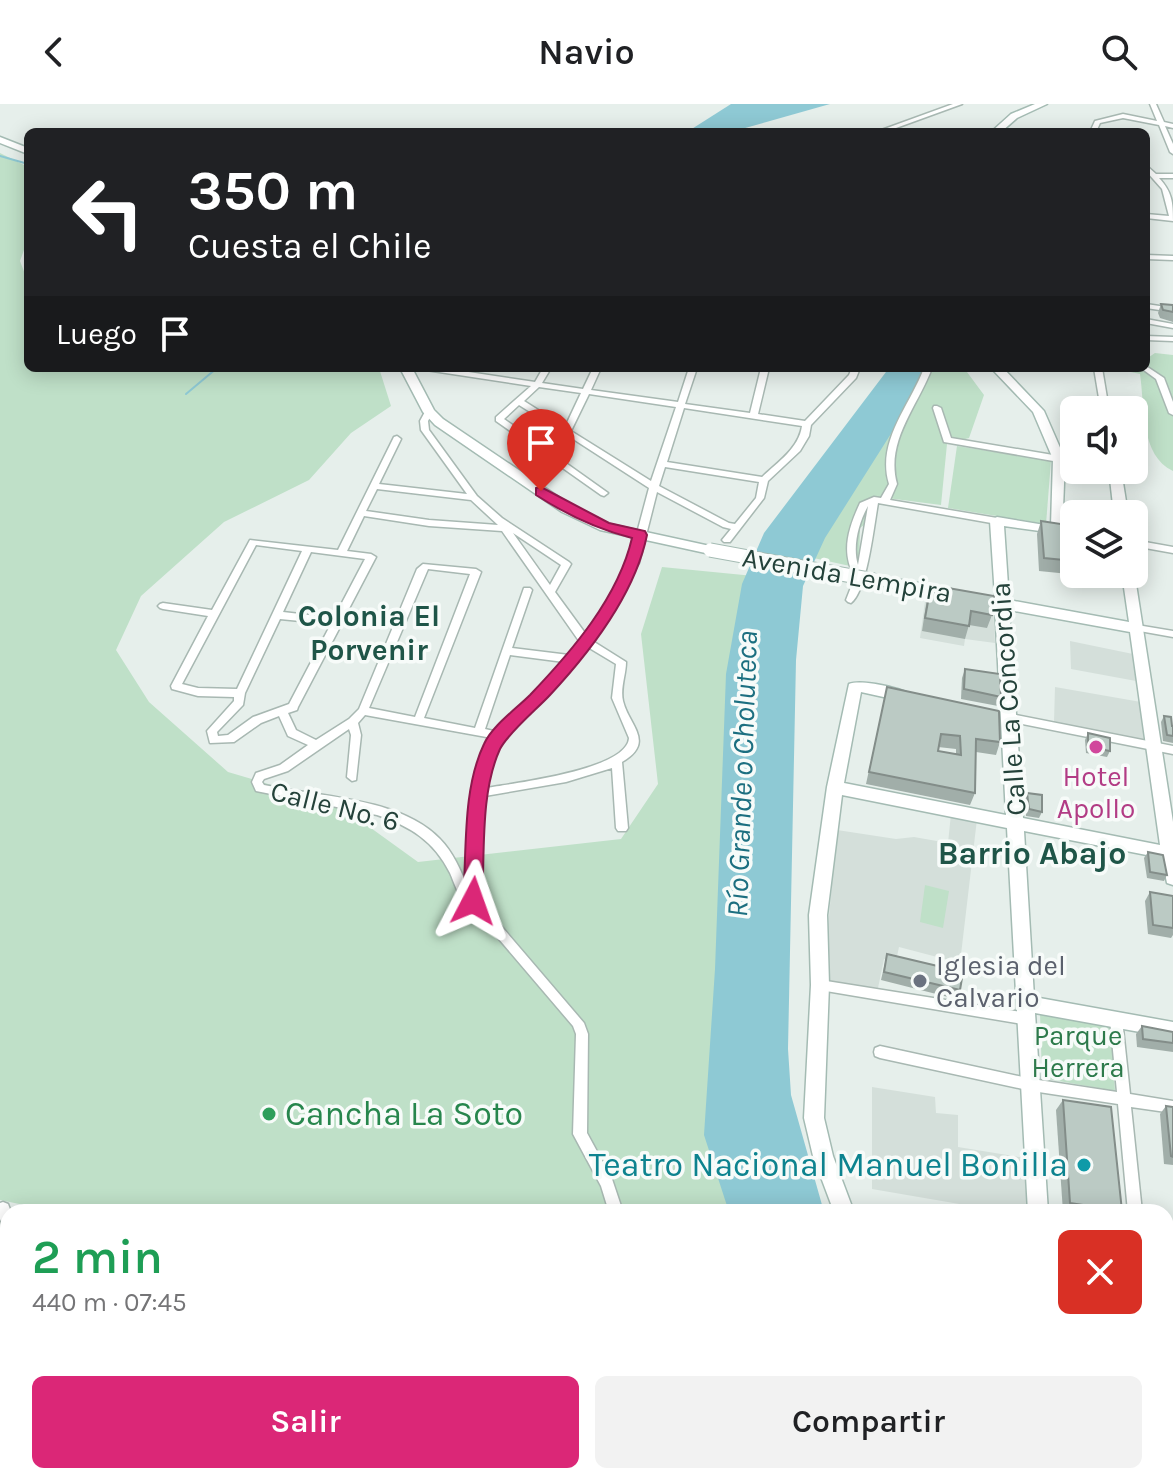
<!DOCTYPE html>
<html lang="es">
<head>
<meta charset="utf-8">
<style>
	:root { --surface:#fff; --page:#f2f2f2; --text:#202124; --muted:#757577; --accent:#db2777 }
	body { margin:0; font-family:Karla,sans-serif; background:var(--page); color:var(--text); height:100vh; display:flex; flex-direction:column; font-size:30px; white-space:nowrap }
	* { box-sizing:border-box; margin:0 }
	p { font-size:26px; color:var(--muted) }
	.icon { flex:none; width:44px; height:44px; fill:none; stroke:currentColor; stroke-width:2; stroke-linecap:round; stroke-linejoin:round }
	.map { position:relative; flex:1; overflow:hidden }
	.sheet { position:absolute; left:0px; top:1100px; width:1174px; height:280px; display:flex; flex-direction:column; background:var(--surface); border-radius:24px 24px 0 0; box-shadow:0 4px 20px #0003 }
	.sheet>* { flex:none }
	.top-card { position:absolute; left:24px; top:24px; width:1126px; height:244px; border-radius:12px; box-shadow:0 4px 20px #0003; background:#202124; color:#fff; overflow:hidden }
	.buttons { position:absolute; left:1060px; top:292px; display:grid; gap:16px }
	.buttons a { display:grid; place-items:center; width:88px; height:88px; border-radius:12px; background:var(--surface); box-shadow:0 4px 20px #0003; font-size:40px }
	.pin { position:absolute; display:grid; place-items:center; width:68px; height:68px; color:#fff; margin:-82px -34px; border-radius:50% 50% 50% 0; rotate:-45deg; box-shadow:0 0 8px #0007 }
	.pin .icon { rotate:45deg }
	.me { position:absolute; width:88px; margin:-44px; rotate:4deg; stroke-linejoin:round; filter:drop-shadow(0 0 6px #0008) }
	.turn { display:flex; align-items:center; gap:28px; height:168px; padding:0 32px; font-size:36px }
	.turn .icon { width:104px; height:104px; stroke-width:2.5 }
	.turn b { display:block; font-size:56px; line-height:68px }
	.then { display:flex; align-items:center; height:76px; padding:0 32px; background:#0003; gap:16px; font-size:30px }
	.round { display:grid; place-items:center; flex:none; width:84px; height:84px; border-radius:12px; background:var(--page) }
	.summary { display:flex; align-items:center; justify-content:space-between; height:136px; padding:0 32px }
	h1 { font-size:48px; font-weight:600; line-height:60px; color:#1e9e55 }
	.button { display:flex; gap:16px; margin-top:auto; padding:16px 32px }
	.button a { flex:1; height:92px; border-radius:12px; background:var(--accent); color:#fff; font-size:32px; font-weight:600; line-height:92px; text-align:center }
	.button a+a { background:var(--page); color:var(--text) }
	header { display:flex; justify-content:space-between; align-items:center; height:104px; padding:0 32px; background:var(--surface); font-size:36px; font-weight:600 }
	.map>svg:first-child { display:block }
</style>
</head>
<body>
<header><svg class="icon" aria-label="back" viewBox="0 0 24 24"><path d="M15 5l-7 7 7 7"/></svg>Navio<svg class="icon" aria-label="search" viewBox="0 0 24 24"><circle cx="10" cy="10" r="6"/><path d="M15 15l6 6"/></svg></header>
<div class="map">
<svg width="1173" height="1380" viewBox="0 0 1173 1380">
	<rect width="100%" height="100%" fill="#e6efeb"/>
	<!-- built -->
	<g fill="#d4dfda">
		<path d="M 926,490 L 993,502 L 995,539 L 965,535 L 964,542 L 920,534 Z"/>
		<path d="M 1070,537 L 1133,550 L 1136,577 L 1071,565 Z"/>
		<path d="M 1055,583 L 1141,598 L 1145,636 L 1054,618 Z"/>
		<path d="M 951,710 L 977,715 L 960,859 L 899,843 L 896,857 L 884,855 L 878,884 L 823,877 L 837,726 L 896,735 L 914,733 L 948,739 Z"/>
		<path d="M 872,983 L 935,993 L 936,1009 L 958,1011 L 958,1043 L 1025,1054 L 1027,1108 L 1006,1108 L 872,1085 Z"/>
	</g>
	<!-- green -->
	<g fill="#bfe0c8">
		<path d="M 0,49 L 28,63 L 28,135 L 20,157 L 28,178 L 28,264 L 379,264 L 391,302 L 351,329 L 309,376 L 224,418 L 141,492 L 116,546 L 149,598 L 228,668 L 339,701 L 418,758 L 621,735 L 658,680 L 641,530 L 662,463 L 765,473 L 758,508 L 797,1108 L 58,1108 L 0,1096 Z"/>
		<path d="M 1155,249 L 1173,251 L 1173,367 C 1140,351 1145,304 1140,270 L 1113,264 L 1146,264 L 1146,255 Z"/>
		<path d="M 920,264 L 964,264 L 984,291 L 969,334 L 947,340 L 941,401 L 887,394 L 876,400 L 871,416 L 860,424 L 859,464 L 800,451 Z"/>
		<path d="M 957,342 L 1051,357 L 1046,420 L 948,404 Z"/>
		<path d="M 925,781 L 949,787 L 943,824 L 920,818 Z"/>
		<path d="M 1040,908 L 1111,921 L 1115,987 L 1042,974 Z"/>
	</g>
	<!-- water -->
	<g fill="#8ec9d4">
		<path d="M 731,0 L 830,0 L 731,28 L 687,28 Z"/>
		<path d="M 889,264 L 926,264 L 918,287 L 825,434 L 803,482 L 796,556 L 788,945 L 791,991 L 824,1108 L 729,1108 L 704,1031 L 715,865 L 726,570 L 742,480 L 764,429 Z"/>
		<path d="M 862,1372 L 1020,1372 L 1029,1380 L 870,1380 Z"/>
	</g>
	<g fill="none" stroke-linecap="round" stroke-linejoin="round">
		<!-- stream -->
		<g stroke="#8ec9d4" stroke-width="2">
			<path d="M 0,52 L 28,60"/>
			<path d="M 186,290 L 217,264"/>
		</g>
		<!-- street casing -->
		<g stroke="#a8b8b2" stroke-width="3">
			<g id="street">
				<path d="M 953,0 L 962,0 L 885,28 L 876,28 Z"/>
				<path d="M 1150,0 L 1156,0 L 1164,18 L 1173,20 L 1173,24 L 1165,22 L 1173,40 L 1173,50 L 1170,48 L 1159,21 L 1123,14 L 1100,19 L 1096,28 L 1090,28 L 1095,17 L 1123,10 L 1157,17 Z"/>
				<path d="M 1146,61 L 1156,70 L 1173,70 L 1173,74 L 1159,74 C 1172,88 1173,98 1173,117 L 1146,114 L 1146,110 L 1169,112 L 1162,85 L 1146,67 Z"/>
				<path d="M 1146,151 L 1173,152 L 1173,156 L 1146,155 Z"/>
				<path d="M 1146,200 L 1173,204 L 1173,208 L 1146,204 Z"/>
				<path d="M 1146,215 L 1173,220 L 1173,224 L 1146,219 Z"/>
				<path d="M 1146,232 L 1173,233 L 1173,237 L 1146,236 Z"/>
				<path d="M 1146,262 L 1164,274 L 1173,298 L 1173,311 L 1169,309 L 1156,275 L 1141,264 L 1146,264 Z"/>
				<path d="M 422,264 L 442,264 L 535,278 L 543,264 L 551,264 L 542,279 L 583,285 L 593,264 L 601,264 L 591,286 L 678,298 L 689,264 L 697,264 L 685,300 L 750,309 L 761,264 L 769,264 L 758,310 L 805,317 L 849,271 L 852,264 L 860,264 L 856,274 L 811,321 L 809,332 L 800,347 L 768,377 L 764,394 L 730,438 L 724,438 L 722,436 L 731,425 L 723,423 L 657,388 L 639,459 L 608,511 L 591,536 L 626,558 C 626,571 620,584 623,597 C 629,622 656,638 622,658 L 628,724 L 626,727 L 618,727 L 616,724 L 612,664 L 566,678 L 485,692 L 479,796 L 584,919 L 588,930 L 587,1029 L 612,1075 L 623,1108 L 609,1108 L 601,1082 L 573,1030 L 576,930 L 573,922 L 469,800 C 458,794 455,780 450,769 C 434,737 410,722 377,711 L 256,687 L 252,678 L 256,669 L 280,661 L 308,641 L 288,632 L 279,612 L 261,619 L 234,638 L 210,639 L 207,627 L 234,597 L 234,593 L 198,592 L 172,585 L 171,582 L 208,512 L 163,505 L 160,504 L 158,502 L 160,500 L 163,499 L 212,506 L 250,436 L 338,446 L 394,333 L 397,332 L 401,335 L 379,380 L 467,390 L 421,326 L 420,317 L 426,306 L 429,306 L 433,308 L 428,317 L 429,326 L 477,392 L 502,414 L 569,458 L 571,460 L 555,488 L 585,529 L 601,507 L 629,459 L 649,384 L 567,331 L 563,331 L 562,328 L 519,301 L 504,315 L 608,389 L 604,392 L 601,391 L 496,317 L 496,313 L 531,282 L 426,266 ZM 539,283 L 581,289 L 565,323 L 524,297 ZM 589,290 L 676,303 L 651,377 L 571,327 ZM 684,304 L 802,322 C 799,344 778,358 762,373 L 667,358 ZM 665,363 L 759,378 L 756,394 L 735,420 L 729,419 L 659,382 ZM 377,385 L 471,396 L 498,421 L 429,416 L 366,407 ZM 364,412 L 429,422 L 502,427 L 579,537 L 569,551 L 512,544 L 532,486 L 530,484 L 524,484 L 475,624 L 424,614 L 481,468 L 476,465 L 423,460 L 417,465 L 359,605 L 349,615 L 316,636 L 296,626 L 288,609 L 297,606 L 298,603 L 341,521 L 344,518 L 343,516 L 376,453 L 371,450 L 347,447 ZM 513,429 L 561,461 L 550,481 ZM 256,441 L 302,447 L 237,585 L 198,584 L 182,580 ZM 311,448 L 365,455 L 334,514 L 283,508 ZM 428,465 L 470,470 L 415,613 L 369,604 ZM 280,515 L 331,520 L 289,600 L 253,613 L 228,631 L 218,632 L 217,628 L 243,601 L 245,589 ZM 586,542 L 616,560 L 612,594 L 629,634 C 627,666 514,679 487,684 L 497,643 L 568,568 ZM 510,551 L 564,558 L 498,628 L 485,625 ZM 365,611 L 492,634 C 471,658 470,751 468,784 C 461,767 453,748 440,735 C 400,693 318,693 264,681 L 262,678 L 264,675 L 288,667 L 349,625 L 351,631 L 347,673 L 352,677 L 356,676 L 361,631 L 358,619 Z"/>
				<path d="M 924,264 L 932,264 C 918,302 885,337 897,380 L 890,396 L 997,414 L 1002,417 L 997,420 L 878,399 C 874,421 867,487 851,499 L 848,498 L 846,496 L 855,473 C 840,448 849,423 860,399 L 874,393 L 881,394 L 889,380 C 876,337 910,302 924,264 ZM 868,402 L 858,461 C 852,442 859,418 868,402 Z"/>
				<path d="M 1094,264 L 1102,264 L 1109,306 L 1101,306 Z"/>
				<path d="M 934,302 L 937,302 L 941,304 L 951,334 L 1059,352 L 1063,355 L 1059,358 L 944,338 L 933,304 Z"/>
				<path d="M 1134,436 L 1173,443 L 1173,449 L 1134,442 Z"/>
				<path d="M 1137,521 L 1173,527 L 1173,533 L 1134,526 L 1132,524 Z"/>
				<path d="M 1006,609 L 1173,642 L 1173,650 L 1002,616 L 1001,613 Z"/>
				<path d="M 820,876 L 1028,909 L 1032,911 L 1034,915 L 1032,919 L 1028,921 L 820,886 L 816,885 L 814,881 L 816,877 Z"/>
				<path d="M 1116,909 L 1120,911 L 1122,915 L 1130,990 L 1173,997 L 1173,1009 L 1131,1003 L 1142,1108 L 1128,1108 L 1118,1000 L 1032,987 L 880,954 L 875,952 L 874,948 L 875,944 L 880,942 L 1032,975 L 1117,988 L 1110,915 L 1112,911 Z"/>
				<path d="M 3,1098 L 8,1100 L 11,1108 L 8,1108 L 8,1124 L 3,1122 L 0,1115 L 0,1099 Z"/>
				<path d="M 1166,1184 L 1173,1185 L 1173,1199 L 1166,1198 Z"/>
				<path d="M 142,1372 L 168,1372 L 173,1374 L 175,1380 L 150,1380 L 144,1378 Z"/>
				<path d="M 477,1372 L 500,1372 C 495,1380 482,1380 471,1380 L 473,1374 Z"/>
				<path d="M 649,1372 L 665,1372 L 664,1380 L 648,1380 Z"/>
				<path d="M 746,1372 L 775,1372 L 781,1374 L 783,1380 L 754,1380 L 748,1378 Z"/>
			</g>
		</g>
		<!-- secondary casing -->
		<g stroke="#a4bbb3" stroke-width="3">
			<g id="secondary">
				<path d="M 1035,0 L 1047,0 L 1017,14 L 1001,28 L 991,28 L 1011,10 Z"/>
				<path d="M 0,33 L 28,44 L 28,50 L 0,39 Z"/>
				<path d="M 400,264 L 412,264 L 434,306 L 443,315 L 572,402 L 609,420 L 710,442 L 717,446 L 710,450 L 600,426 L 562,408 L 435,321 L 423,308 Z"/>
				<path d="M 991,264 L 1003,264 L 1044,307 L 1065,355 L 1062,430 L 1004,422 L 1009,496 L 1129,518 L 1122,470 L 1134,470 L 1134,467 L 1173,718 L 1173,781 L 1167,779 L 1162,754 L 1024,727 L 1034,893 L 1173,918 L 1173,934 L 1035,909 L 1048,1108 L 1028,1108 L 1007,724 L 842,691 L 827,811 L 829,881 L 824,1014 L 833,1052 L 854,1108 L 834,1108 L 813,1052 L 804,1014 L 811,881 L 809,811 L 827,683 L 849,580 C 861,575 904,584 914,593 L 906,598 L 861,588 L 844,679 L 1006,711 L 995,503 L 986,498 L 988,495 L 995,493 L 990,417 L 997,413 L 1051,422 L 1053,355 L 1033,308 ZM 1009,506 L 1130,528 L 1160,741 L 1023,714 Z"/>
				<path d="M 1109,366 L 1121,366 L 1128,410 L 1114,410 Z"/>
				<path d="M 874,471 L 951,485 L 958,490 L 951,495 L 869,479 L 867,476 L 869,473 Z"/>
				<path d="M 1173,1342 L 1173,1365 L 1166,1367 L 1166,1345 Z"/>
				<path d="M 1048,1372 L 1079,1372 L 1083,1380 L 1051,1380 Z"/>
				<path d="M 1124,1372 L 1146,1372 L 1149,1380 L 1125,1380 Z"/>
			</g>
		</g>
		<!-- street -->
		<use href="#street" fill="#fff" fill-rule="evenodd"/>
		<!-- secondary -->
		<use href="#secondary" fill="#fff" fill-rule="evenodd"/>
		<!-- secondary-bridge casing -->
		<g stroke="#a4bbb3" stroke-width="15" stroke-linecap="butt">
			<path id="secondary-bridge" d="M 710,446 L 874,476"/>
		</g>
		<!-- secondary-bridge -->
		<use href="#secondary-bridge" stroke="#fff" stroke-width="13"/>
	</g>
	<!-- wall -->
	<g fill="#a1aea9" fill-rule="evenodd">
		<path d="M 1161,200 L 1173,208 L 1173,218 L 1160,214 L 1158,209 Z"/>
		<path d="M 1041,417 L 1074,422 L 1074,470 L 1079,470 L 1079,471 L 1039,467 L 1037,430 Z"/>
		<path d="M 931,481 L 992,511 L 987,524 L 969,521 L 965,535 L 922,527 L 927,494 Z"/>
		<path d="M 965,565 L 1001,593 L 998,602 L 961,595 L 962,574 Z"/>
		<path d="M 887,583 L 1000,638 L 996,651 L 976,648 L 975,689 L 970,701 L 866,680 ZM 938,643 L 956,645 L 956,650 L 938,647 Z"/>
		<path d="M 1164,612 L 1173,622 L 1173,639 L 1163,637 L 1161,618 Z"/>
		<path d="M 1088,629 L 1110,647 L 1107,653 L 1086,649 L 1085,636 Z"/>
		<path d="M 1027,689 L 1042,708 L 1039,714 L 1026,712 L 1025,696 Z"/>
		<path d="M 1148,748 L 1167,771 L 1164,777 L 1147,774 L 1144,754 Z"/>
		<path d="M 1150,788 L 1173,792 L 1173,831 L 1171,834 L 1148,830 L 1145,797 Z"/>
		<path d="M 887,850 L 960,886 L 956,895 L 881,876 Z"/>
		<path d="M 1142,922 L 1173,928 L 1173,948 L 1137,943 L 1136,930 Z"/>
		<path d="M 1063,996 L 1122,1107 L 1121,1108 L 1063,1108 L 1056,1006 Z"/>
		<path d="M 1166,1002 L 1173,1003 L 1173,1061 L 1164,1060 L 1160,1010 Z"/>
	</g>
	<!-- building -->
	<g fill="#bbcac4" stroke="#838d89" stroke-width="2" fill-rule="evenodd">
		<path d="M 1161,200 L 1173,201 L 1173,208 L 1163,206 Z"/>
		<path d="M 1041,417 L 1074,422 L 1074,457 L 1044,454 Z"/>
		<path d="M 931,481 L 994,492 L 992,511 L 971,507 L 969,522 L 925,514 Z"/>
		<path d="M 965,565 L 1000,570 L 1001,593 L 964,585 Z"/>
		<path d="M 887,583 L 999,607 L 1000,638 L 976,635 L 975,689 L 869,668 ZM 941,630 L 960,632 L 961,651 L 938,647 Z"/>
		<path d="M 1164,612 L 1171,613 L 1172,622 L 1173,622 L 1173,632 L 1167,631 Z"/>
		<path d="M 1088,629 L 1110,634 L 1110,647 L 1088,643 Z"/>
		<path d="M 1027,689 L 1042,691 L 1042,708 L 1029,705 Z"/>
		<path d="M 1148,748 L 1163,751 L 1167,771 L 1150,768 Z"/>
		<path d="M 1150,788 L 1173,792 L 1173,824 L 1153,821 Z"/>
		<path d="M 887,850 L 963,868 L 960,886 L 884,868 Z"/>
		<path d="M 1142,922 L 1173,928 L 1173,939 L 1143,935 Z"/>
		<path d="M 1063,996 L 1111,1003 L 1122,1107 L 1070,1099 Z"/>
		<path d="M 1166,1002 L 1173,1003 L 1173,1053 L 1171,1052 Z"/>
	</g>
	<!-- route -->
	<path fill="#db2777" stroke="#8e194d" stroke-width="2" d="M 541,383 L 609,419 L 645,427 L 647,431 C 635,490 591,547 550,591 C 537,605 508,629 500,645 C 480,689 485,749 482,797 L 479,803 L 466,803 L 463,797 C 467,747 462,686 484,640 C 492,622 516,605 530,591 C 572,547 618,494 632,434 C 596,425 567,411 536,391 L 536,384 Z"/>
	<!-- markers -->
	<circle fill="#d1479c" stroke="#f7fbf9" stroke-width="3" cx="1096" cy="643" r="8"/>
	<circle fill="#6b7280" stroke="#f7fbf9" stroke-width="3" cx="920" cy="877" r="8"/>
	<circle fill="#2e9e5b" stroke="#f7fbf9" stroke-width="3" cx="269" cy="1010" r="8"/>
	<circle fill="#0f9aa8" stroke="#f7fbf9" stroke-width="3" cx="1084" cy="1061" r="8"/>
	<g text-anchor="middle" dominant-baseline="central" stroke-width="7" stroke-linejoin="round" paint-order="stroke">
		<!-- street labels -->
		<g font-size="28" fill="#24423a" stroke="#f7fbf9">
			<text transform="translate(847 471) rotate(10)">Avenida Lempira</text>
			<text transform="translate(1008 595) rotate(-94)">Calle La Concordia</text>
			<text transform="translate(335 702) rotate(14)">Calle No. 6</text>
		</g>
		<!-- hotel labels -->
		<g font-size="28" fill="#b23c85" stroke="#f7fbf9">
			<text x="1096" y="672">Hotel<tspan x="1096" dy="32">Apollo</tspan></text>
		</g>
		<!-- worship labels -->
		<g font-size="28" fill="#5b616d" stroke="#f7fbf9" text-anchor="start">
			<text x="936" y="861">Iglesia del<tspan x="936" dy="32">Calvario</tspan></text>
		</g>
		<!-- park labels -->
		<g font-size="28" fill="#2d7a4b" stroke="#f7fbf9">
			<text x="1078" y="931">Parque<tspan x="1078" dy="32">Herrera</tspan></text>
		</g>
		<!-- neighbourhood labels -->
		<g font-size="30" font-weight="bold" fill="#1f5548" stroke="#f7fbf9">
			<text x="369" y="512">Colonia El<tspan x="369" dy="34">Porvenir</tspan></text>
		</g>
		<!-- water labels -->
		<g font-size="30" font-style="italic" fill="#1c6f80" stroke="#f7fbf9">
			<text transform="translate(742 670) rotate(-88)">Río Grande o Choluteca</text>
		</g>
		<!-- quarter labels -->
		<g font-size="32" font-weight="bold" fill="#1f5548" stroke="#f7fbf9">
			<text x="1032" y="749">Barrio Abajo</text>
		</g>
		<!-- near-leisure labels -->
		<g font-size="34" fill="#27864d" stroke="#f7fbf9" text-anchor="start">
			<text x="285" y="1010">Cancha La Soto</text>
		</g>
		<!-- near-culture labels -->
		<g font-size="34" fill="#0d838f" stroke="#f7fbf9" text-anchor="end">
			<text x="1068" y="1061">Teatro Nacional Manuel Bonilla</text>
		</g>
	</g>
</svg>
<div class="buttons">
<a><svg class="icon" aria-label="sound" viewBox="0 0 24 24"><path d="M4 9h4l5-4v14l-5-4H4zM17 9q2 3 0 6"/></svg></a>
<a><svg class="icon" aria-label="layers" viewBox="0 0 24 24"><path d="M12 4l9 5-9 5-9-5zM3 14l9 5 9-5"/></svg></a>
</div>
<div class="pin" style="left:541px;top:387px;background:#d93025"><svg class="icon" aria-label="arrive" viewBox="0 0 24 24"><path d="M6 21V4h12l-3 4 3 4H6"/></svg></div>
<svg class="me" style="left:473px;top:797px" viewBox="-20 -20 40 40"><path d="M0-17L14 15 0 8-14 15z" fill="#db2777" stroke="#fff" stroke-width="4"/></svg>
<div class="top-card">
<div class="turn"><svg class="icon" aria-label="left" viewBox="0 0 24 24"><path d="M17 20v-9H6M10 6l-5 5 5 5"/></svg><div><b>350 m</b>Cuesta el Chile</div></div>
<div class="then">Luego<svg class="icon" aria-label="arrive" viewBox="0 0 24 24"><path d="M6 21V4h12l-3 4 3 4H6"/></svg></div>
</div>
<section class="sheet">
<div class="summary"><div><h1>2 min</h1><p>440 m · 07:45</p></div><a class="round" style="background:#d93025;color:#fff"><svg class="icon" aria-label="close" viewBox="0 0 24 24"><path d="M6 6l12 12M18 6L6 18"/></svg></a></div>
<div class="button"><a>Salir</a><a>Compartir</a></div>
</section>
</div>
</body>
</html>
